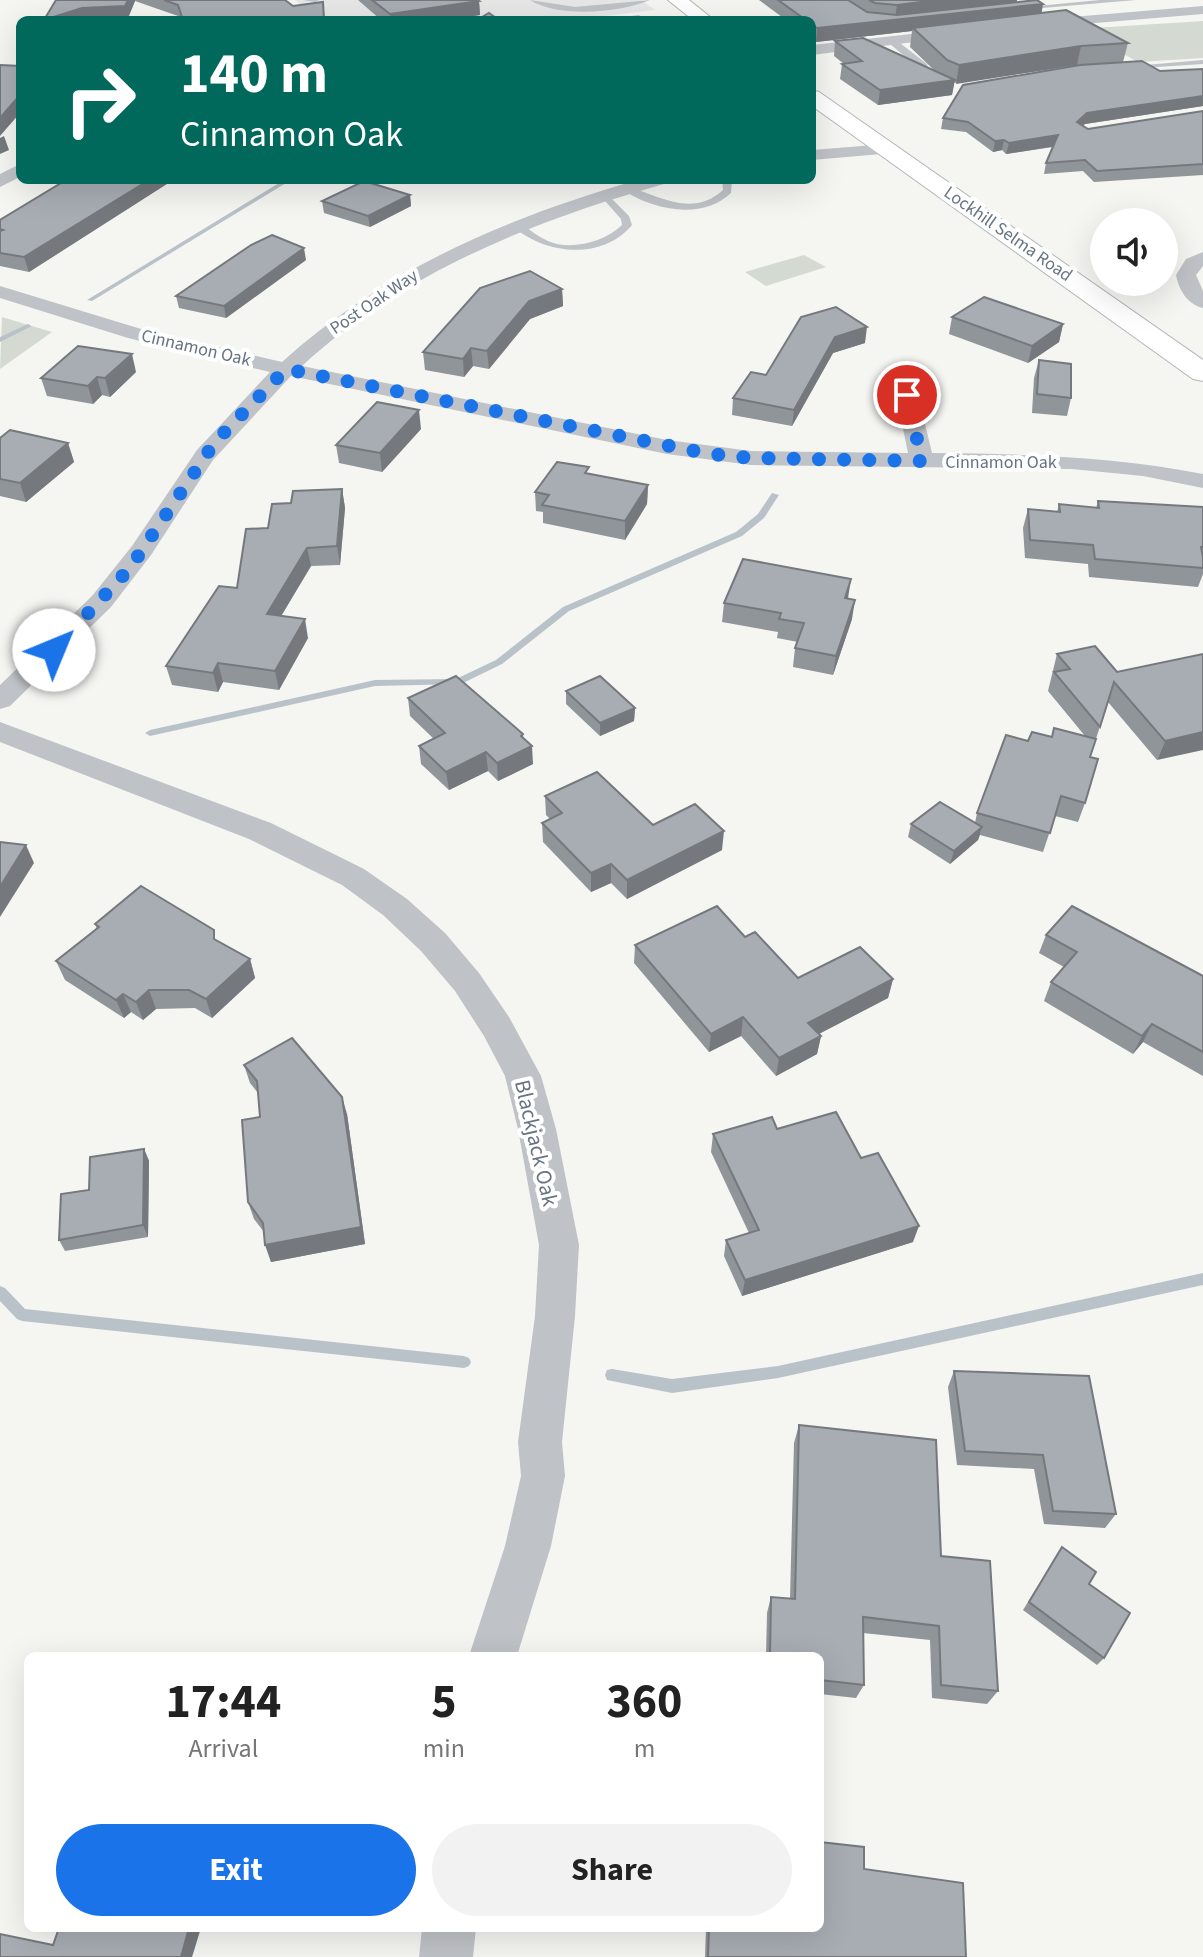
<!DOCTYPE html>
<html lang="en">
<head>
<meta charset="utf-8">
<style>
	:root { --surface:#fff; --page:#f2f2f2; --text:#222; --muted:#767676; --accent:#1a73e8 }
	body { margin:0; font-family:"Source Sans 3",sans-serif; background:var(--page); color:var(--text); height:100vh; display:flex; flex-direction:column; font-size:30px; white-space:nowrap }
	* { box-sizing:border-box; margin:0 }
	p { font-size:26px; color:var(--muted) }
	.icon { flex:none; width:44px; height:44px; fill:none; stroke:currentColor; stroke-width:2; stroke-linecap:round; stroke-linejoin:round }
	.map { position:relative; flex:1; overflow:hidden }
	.panel { position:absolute; left:24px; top:1652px; width:800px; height:280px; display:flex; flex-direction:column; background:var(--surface); border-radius:12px; box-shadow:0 8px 32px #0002 }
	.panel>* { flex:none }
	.top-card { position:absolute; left:16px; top:16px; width:800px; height:168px; border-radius:12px; box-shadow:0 8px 32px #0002; background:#00695c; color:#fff; overflow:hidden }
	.tools { position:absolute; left:1090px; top:208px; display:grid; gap:16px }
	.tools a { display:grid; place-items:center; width:88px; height:88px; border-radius:50%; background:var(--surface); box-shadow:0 8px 32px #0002; font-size:40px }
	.pin { position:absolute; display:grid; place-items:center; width:68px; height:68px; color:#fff; margin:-34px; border:4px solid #fff; border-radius:50%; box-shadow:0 2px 8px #0007 }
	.me { position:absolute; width:88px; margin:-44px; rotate:45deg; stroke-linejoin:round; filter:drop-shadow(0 0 6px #0008) }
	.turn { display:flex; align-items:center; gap:28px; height:168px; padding:0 32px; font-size:36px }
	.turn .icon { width:104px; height:104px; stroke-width:2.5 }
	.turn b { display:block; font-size:56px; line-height:68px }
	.eta { display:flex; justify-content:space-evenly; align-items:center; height:136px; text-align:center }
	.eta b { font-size:48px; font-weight:700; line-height:56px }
	.action { display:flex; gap:16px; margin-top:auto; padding:16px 32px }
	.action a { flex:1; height:92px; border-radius:48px; background:var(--accent); color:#fff; font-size:32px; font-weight:700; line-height:92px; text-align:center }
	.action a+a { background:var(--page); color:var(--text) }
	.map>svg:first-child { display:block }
</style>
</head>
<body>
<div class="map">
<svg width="1203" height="1957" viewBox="0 0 1203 1957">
	<rect width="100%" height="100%" fill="#f5f5f2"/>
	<!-- built -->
	<path fill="#e6e7e6" d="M 295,0 L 641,0 L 655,10 L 568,20 L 320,20 Z"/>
	<!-- green -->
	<g fill="#d4dad2">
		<path d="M 1203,21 L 1203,58 L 1138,62 L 1077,29 Z"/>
		<path d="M 804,255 L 826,267 L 766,286 L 745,272 Z"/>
		<path d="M 2,317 L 52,332 L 0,369 Z"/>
	</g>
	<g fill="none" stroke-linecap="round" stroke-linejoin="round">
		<!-- stream -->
		<g fill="#b9c2c8" fill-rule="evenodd">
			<path d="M 639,15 L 641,17 L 607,20 L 609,19 Z"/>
			<path d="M 284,180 L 291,180 L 92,301 L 87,300 Z"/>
			<path d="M 28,324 L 31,326 L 30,327 L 0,342 L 0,337 Z"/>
			<path d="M 772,493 L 779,495 L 764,518 L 742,536 L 569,611 L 502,664 L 461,684 L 375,686 L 150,736 L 145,733 L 150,730 L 375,680 L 456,679 L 496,660 L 563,607 L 736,532 L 758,514 Z"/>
			<path d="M 1203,1273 L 1203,1285 L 778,1378 L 672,1393 L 607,1380 L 605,1375 L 607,1370 L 612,1369 L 672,1379 L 778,1366 Z"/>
			<path d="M 0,1286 L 5,1288 L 25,1309 L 464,1356 L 469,1358 L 471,1362 L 469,1366 L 464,1368 L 22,1321 L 17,1319 L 0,1301 Z"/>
		</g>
		<!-- secondary casing -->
		<g stroke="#b2b6ba" stroke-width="2">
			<g id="secondary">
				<path d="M 668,0 L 689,0 L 714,20 L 693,20 Z"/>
				<path d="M 812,90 L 819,92 L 1203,360 L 1203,381 L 1193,379 L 812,106 Z"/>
			</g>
		</g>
		<!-- lane -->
		<g fill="#bfc2c6" fill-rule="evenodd">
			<path d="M 303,0 L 319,0 L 315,2 Z"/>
			<path d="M 530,0 L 575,7 L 650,0 C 620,13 558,18 530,0 Z"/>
			<path d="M 1100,0 L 1136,0 L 1019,10 L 1015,8 Z"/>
			<path d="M 890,40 L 896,40 L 927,64 L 931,78 L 911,73 L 914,69 L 922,71 L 890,44 Z"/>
			<path d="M 1203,60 L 1203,64 L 1126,69 L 1122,67 Z"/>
			<path d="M 722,180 L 732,180 L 731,193 C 702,221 651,210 620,188 L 625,185 C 658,196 693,218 723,190 Z"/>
			<path d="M 604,191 L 629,216 L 632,225 C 601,262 543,254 511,225 L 520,223 C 529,229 537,236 548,241 C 570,251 605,242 622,225 L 621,219 L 599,194 Z"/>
		</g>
		<!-- street -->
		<g fill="#bfc2c6" fill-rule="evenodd">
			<path d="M 1203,6 L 1203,14 L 1036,28 L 1029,24 L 1036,20 Z"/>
			<path d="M 956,29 L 961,30 L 961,36 L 812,55 L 812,45 Z"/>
			<path d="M 887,144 L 893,145 L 896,149 L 893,153 L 812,160 L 812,150 Z"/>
			<path d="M 20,164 L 20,177 L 0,187 L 0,174 Z"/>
			<path d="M 638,180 L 667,180 L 664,184 C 533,221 404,272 302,366 L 667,440 L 751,451 L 908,453 L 896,395 L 907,388 L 918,395 L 932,453 C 1025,454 1111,456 1203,474 L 1203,488 L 1143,476 L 1072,469 L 751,465 L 667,454 L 291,376 L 213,460 L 151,555 L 111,607 L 10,706 L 0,709 L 0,685 L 92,596 L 132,546 L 197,450 L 270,372 L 128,338 L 0,298 L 0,286 L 141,329 L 282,362 C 384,270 508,217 638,180 Z"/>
			<path d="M 1203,252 L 1203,266 L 1196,275 L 1203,291 L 1203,308 C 1187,304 1179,290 1176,275 L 1186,259 Z"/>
			<path d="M 0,722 L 271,823 L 364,869 L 407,899 L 445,933 L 479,973 L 509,1017 L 541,1076 L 556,1129 L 579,1245 L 575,1316 L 562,1442 L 565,1476 L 551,1546 L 517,1656 L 469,1656 L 505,1546 L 521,1476 L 518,1442 L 535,1316 L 539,1245 L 518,1129 L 505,1076 L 484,1036 L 455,991 L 421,951 L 383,915 L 342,885 L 249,839 L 0,742 Z"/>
			<path d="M 422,1928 L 476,1928 L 473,1957 L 419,1957 Z"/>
		</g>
		<!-- secondary -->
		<use href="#secondary" fill="#fff" fill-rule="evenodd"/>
	</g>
	<!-- wall -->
	<g fill="#90959a">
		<path d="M 56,0 L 285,0 L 293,6 L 323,2 L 325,20 L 182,20 L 181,17 L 135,1 L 128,18 Z"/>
		<path d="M 358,0 L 477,0 L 479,1 L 480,15 L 447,20 L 381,20 Z"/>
		<path d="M 759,0 L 1017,0 L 1016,3 L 1041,13 L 1128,43 L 1123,62 L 1160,71 L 1203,69 L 1203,106 L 1085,124 L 1082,126 L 1088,129 L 1203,111 L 1203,175 L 1094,182 L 1083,171 L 1044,174 L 1046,163 L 1053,147 L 1006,154 L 1002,150 L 993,152 L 966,132 L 941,129 L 943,118 L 1080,65 L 954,83 L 952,95 L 878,105 L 840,79 L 842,64 L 844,64 L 834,56 L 835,41 L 935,71 L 910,47 L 912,31 L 816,42 L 812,39 L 812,20 L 786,20 Z"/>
		<path d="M 66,180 L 173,180 L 29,272 L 0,266 L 0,220 Z"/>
		<path d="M 410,195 L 411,206 L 370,227 L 324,213 L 322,201 Z"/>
		<path d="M 306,260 L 226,318 L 179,308 L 176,296 Z"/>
		<path d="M 562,289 L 563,306 L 530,319 L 489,369 L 473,366 L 464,377 L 425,370 L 423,352 Z"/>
		<path d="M 801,317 L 865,343 L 833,353 L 792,426 L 732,415 L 733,398 L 766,375 Z"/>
		<path d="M 952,317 L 1063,324 L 1059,342 L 1028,363 L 949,334 Z"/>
		<path d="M 1039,360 L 1071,398 L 1067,416 L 1032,413 L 1034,378 Z"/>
		<path d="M 136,372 L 110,397 L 102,395 L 93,404 L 47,396 L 41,378 Z"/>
		<path d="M 421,429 L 382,472 L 339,463 L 336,445 Z"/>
		<path d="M 0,438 L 68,443 L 74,462 L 26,502 L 0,496 Z"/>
		<path d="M 589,474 L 648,485 L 647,504 L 625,540 L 543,523 L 543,512 L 536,511 L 535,492 Z"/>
		<path d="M 342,489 L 345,508 L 340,565 L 311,566 L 281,616 L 308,638 L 279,690 L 223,682 L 218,692 L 172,685 L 166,666 L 237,588 L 268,528 L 291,503 Z"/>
		<path d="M 1098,501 L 1203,507 L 1203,574 L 1198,587 L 1089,577 L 1088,564 L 1025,558 L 1023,528 L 1028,509 L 1057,512 L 1059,504 L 1096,508 Z"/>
		<path d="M 848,598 L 852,619 L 833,675 L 793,667 L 795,648 L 798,642 L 777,638 L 778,632 L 722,622 L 724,603 Z"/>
		<path d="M 1057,654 L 1117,672 L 1203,654 L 1157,760 L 1108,702 L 1090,757 L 1085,803 L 1078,822 L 1055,816 L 1043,852 L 980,835 L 978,840 L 950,864 L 908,837 L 911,824 L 975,823 L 977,813 L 1028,741 L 1052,737 L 1085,736 L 1048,691 Z"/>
		<path d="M 566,691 L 635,708 L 634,721 L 600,736 L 566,704 Z"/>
		<path d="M 408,698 L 523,738 L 533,764 L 498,781 L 488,771 L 449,790 L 421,764 L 419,746 L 434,739 L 410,716 Z"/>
		<path d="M 545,796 L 653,825 L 722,850 L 627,899 L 611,883 L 591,892 L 543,842 L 542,823 L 550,819 L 546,815 Z"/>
		<path d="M 95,924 L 218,941 L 250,959 L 255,978 L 212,1018 L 195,1008 L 156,1009 L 143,1020 L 131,1012 L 124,1018 L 65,980 L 56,961 L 97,929 Z"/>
		<path d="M 1046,935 L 1203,976 L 1203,1076 L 1143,1042 L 1133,1054 L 1044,1001 L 1051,982 L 1064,967 L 1039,953 Z"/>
		<path d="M 745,937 L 798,978 L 893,979 L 888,998 L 819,1034 L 821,1036 L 817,1054 L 776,1076 L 741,1036 L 709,1052 L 634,963 L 635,945 Z"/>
		<path d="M 244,1065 L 347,1114 L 365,1244 L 271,1262 L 264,1232 L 254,1219 L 248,1202 L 260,1117 L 258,1093 L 250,1083 Z"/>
		<path d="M 777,1129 L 861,1158 L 913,1242 L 742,1296 L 724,1256 L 726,1240 L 749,1233 L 711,1152 L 713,1134 Z"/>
		<path d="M 144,1149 L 149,1161 L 148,1237 L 65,1251 L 59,1240 L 89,1190 Z"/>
		<path d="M 954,1371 L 1116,1514 L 1105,1528 L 1044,1524 L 1034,1469 L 957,1465 L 948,1387 Z"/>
		<path d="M 799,1425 L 941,1556 L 998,1691 L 987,1704 L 932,1698 L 930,1640 L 863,1633 L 864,1685 L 856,1698 L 820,1694 L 820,1656 L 766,1656 L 767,1613 L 771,1597 L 790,1599 L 794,1443 Z"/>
		<path d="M 1062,1547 L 1089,1584 L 1104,1658 L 1097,1665 L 1023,1610 Z"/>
		<path d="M 864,1869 L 966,1957 L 705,1957 L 706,1928 L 820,1928 Z"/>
	</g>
	<!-- shaded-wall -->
	<g fill="#75797d">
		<path d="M 128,0 L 135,0 L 135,1 L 128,18 L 92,20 L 44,20 L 82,8 Z"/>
		<path d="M 937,0 L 1017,0 L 1016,3 L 895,18 L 897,5 Z"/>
		<path d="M 479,1 L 480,15 L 447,20 L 390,20 L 390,14 Z"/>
		<path d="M 1043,4 L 1041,17 L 913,28 L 912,31 L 816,42 L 817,28 Z"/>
		<path d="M 1081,46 L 1077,65 L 956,84 L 959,65 Z"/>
		<path d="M 955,80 L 952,95 L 878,105 L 880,90 Z"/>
		<path d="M 20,95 L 20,113 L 0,136 L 0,118 Z"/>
		<path d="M 1203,96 L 1203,106 L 1085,124 L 1074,133 L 1077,122 L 1087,113 Z"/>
		<path d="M 1058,135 L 1056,146 L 1006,154 L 1009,143 Z"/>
		<path d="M 4,136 L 9,150 L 0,154 L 0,138 Z"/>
		<path d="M 1004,140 L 1002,150 L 993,152 L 995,141 Z"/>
		<path d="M 149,180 L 173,180 L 29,272 L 24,257 Z"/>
		<path d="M 410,195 L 411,206 L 370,227 L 368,216 Z"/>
		<path d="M 304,248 L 306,260 L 226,318 L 224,306 Z"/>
		<path d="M 562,289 L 563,306 L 530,319 L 489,369 L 487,351 L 529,301 Z"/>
		<path d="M 1063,324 L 1059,342 L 1028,363 L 1032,346 Z"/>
		<path d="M 867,327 L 865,343 L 833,353 L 792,426 L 794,410 L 835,337 Z"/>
		<path d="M 471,348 L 473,366 L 464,377 L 463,359 Z"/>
		<path d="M 132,354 L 136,372 L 110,397 L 105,378 Z"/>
		<path d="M 97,377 L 102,395 L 93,404 L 88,386 Z"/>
		<path d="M 419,410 L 421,429 L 382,472 L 380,453 Z"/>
		<path d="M 68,443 L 74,462 L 26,502 L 20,483 Z"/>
		<path d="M 648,485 L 647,504 L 625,540 L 625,521 Z"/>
		<path d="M 342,489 L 345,508 L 340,565 L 337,546 Z"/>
		<path d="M 307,548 L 311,566 L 271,633 L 267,614 Z"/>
		<path d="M 851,579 L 848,598 L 842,617 L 845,598 Z"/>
		<path d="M 855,600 L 852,619 L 833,675 L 836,656 Z"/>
		<path d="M 305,619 L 308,638 L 279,690 L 275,671 Z"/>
		<path d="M 218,663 L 223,682 L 218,692 L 213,673 Z"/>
		<path d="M 635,708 L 634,721 L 600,736 L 600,723 Z"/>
		<path d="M 1203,732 L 1203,750 L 1157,760 L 1165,741 Z"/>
		<path d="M 523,734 L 524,750 L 532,746 L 533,764 L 498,781 L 497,763 Z"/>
		<path d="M 486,752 L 488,771 L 449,790 L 446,772 Z"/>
		<path d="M 982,827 L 978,840 L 950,864 L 954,851 Z"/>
		<path d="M 724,831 L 722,850 L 627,899 L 627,880 Z"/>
		<path d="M 26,845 L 34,863 L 0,917 L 0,887 Z"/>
		<path d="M 611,864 L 611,883 L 591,892 L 591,873 Z"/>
		<path d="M 250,959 L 255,978 L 212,1018 L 206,999 Z"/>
		<path d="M 893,979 L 888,998 L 805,1041 L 808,1023 Z"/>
		<path d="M 149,990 L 156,1009 L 143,1020 L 136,1002 Z"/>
		<path d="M 123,994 L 131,1012 L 124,1018 L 116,1000 Z"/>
		<path d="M 743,1017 L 741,1036 L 709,1052 L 711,1034 Z"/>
		<path d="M 1152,1024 L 1143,1042 L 1133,1054 L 1142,1036 Z"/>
		<path d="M 821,1036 L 817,1054 L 776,1076 L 779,1058 Z"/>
		<path d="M 342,1097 L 347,1114 L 365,1244 L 271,1262 L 265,1245 Z"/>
		<path d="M 144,1149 L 149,1161 L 148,1237 L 143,1225 Z"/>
		<path d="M 919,1226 L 913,1242 L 742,1296 L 745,1280 Z"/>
		<path d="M 189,1928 L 201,1928 L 192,1957 L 181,1957 Z"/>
	</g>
	<!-- building -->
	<g fill="#a7adb3" stroke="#75797d" stroke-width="2">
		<path d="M 56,0 L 128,0 L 125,6 L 82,8 L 44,20 Z"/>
		<path d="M 164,0 L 285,0 L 293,6 L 323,2 L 324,20 L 183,20 L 178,5 Z"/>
		<path d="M 372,0 L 477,0 L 479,1 L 390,14 Z"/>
		<path d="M 778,0 L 848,0 L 867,12 L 897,15 L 1037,0 L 1043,4 L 817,28 L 812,25 L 812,20 L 806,20 Z"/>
		<path d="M 869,0 L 937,0 L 897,5 L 875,3 Z"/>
		<path d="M 1066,10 L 1128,43 L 1081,46 L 959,65 L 947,60 L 913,28 Z"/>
		<path d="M 489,13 L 499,20 L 477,20 Z"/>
		<path d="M 863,38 L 955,80 L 880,90 L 842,64 L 862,61 L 835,41 Z"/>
		<path d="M 1142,61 L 1160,71 L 1203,69 L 1203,96 L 1087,113 L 1077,122 L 1088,129 L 1203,111 L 1203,164 L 1097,171 L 1085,160 L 1046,163 L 1058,135 L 1009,143 L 1004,140 L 995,141 L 968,122 L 943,118 L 963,85 L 1080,65 Z"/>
		<path d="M 0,65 L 20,66 L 20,95 L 0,118 Z"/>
		<path d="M 66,180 L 149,180 L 24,257 L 0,253 L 0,231 L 3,230 L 0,229 L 0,220 Z"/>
		<path d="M 364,181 L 410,195 L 368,216 L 322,201 Z"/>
		<path d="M 272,235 L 304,248 L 224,306 L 176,296 L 251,245 Z"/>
		<path d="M 530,271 L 562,289 L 529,301 L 487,351 L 471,348 L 463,359 L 423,352 L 480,288 Z"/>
		<path d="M 984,297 L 1063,324 L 1032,346 L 952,317 Z"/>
		<path d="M 836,307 L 867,327 L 835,337 L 794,410 L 733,398 L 751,372 L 766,375 L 801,317 Z"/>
		<path d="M 78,346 L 132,354 L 105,378 L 97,377 L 88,386 L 41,378 Z"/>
		<path d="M 1039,360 L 1071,364 L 1071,398 L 1037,394 Z"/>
		<path d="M 377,402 L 419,410 L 380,453 L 336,445 Z"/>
		<path d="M 10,430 L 68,443 L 20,483 L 0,479 L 0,438 Z"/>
		<path d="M 557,462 L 589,467 L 585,473 L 648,485 L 625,521 L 542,505 L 549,495 L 535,492 Z"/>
		<path d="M 342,489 L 337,546 L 307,548 L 267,614 L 305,619 L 275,671 L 218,663 L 213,673 L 166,666 L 219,586 L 237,588 L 246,529 L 268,528 L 272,504 L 291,503 L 293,491 Z"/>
		<path d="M 1098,501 L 1203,507 L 1203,547 L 1201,547 L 1203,557 L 1203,568 L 1095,559 L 1093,545 L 1030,540 L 1028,509 L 1060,512 L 1059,504 L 1099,508 Z"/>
		<path d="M 743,559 L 851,579 L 845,598 L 855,600 L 836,656 L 795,648 L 804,623 L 779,619 L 781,613 L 724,603 Z"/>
		<path d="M 1095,646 L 1117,672 L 1203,654 L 1203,732 L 1165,741 L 1114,682 L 1100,727 L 1054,672 L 1070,669 L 1057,654 Z"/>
		<path d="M 456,676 L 523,734 L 521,736 L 532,746 L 497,763 L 486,752 L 446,772 L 419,746 L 445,733 L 408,698 Z"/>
		<path d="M 600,676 L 635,708 L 600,723 L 566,691 Z"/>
		<path d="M 1054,728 L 1096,739 L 1090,757 L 1098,759 L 1085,803 L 1061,796 L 1050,833 L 977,813 L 1006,735 L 1028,741 L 1032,732 L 1052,737 Z"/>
		<path d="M 597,772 L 653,825 L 695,804 L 724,831 L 627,880 L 611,864 L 591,873 L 542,823 L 562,813 L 545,796 Z"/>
		<path d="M 940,802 L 982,827 L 954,851 L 911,824 Z"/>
		<path d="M 0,842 L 26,845 L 0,887 Z"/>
		<path d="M 141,886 L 214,930 L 214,939 L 250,959 L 206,999 L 189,990 L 149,990 L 136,1002 L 123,994 L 116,1000 L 56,961 L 99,927 L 95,924 Z"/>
		<path d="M 717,906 L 745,937 L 755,932 L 798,978 L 860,947 L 893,979 L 808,1023 L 821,1036 L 779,1058 L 743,1017 L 711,1034 L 635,945 Z"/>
		<path d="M 1072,906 L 1203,976 L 1203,1052 L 1152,1024 L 1142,1036 L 1051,982 L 1077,952 L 1046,935 Z"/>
		<path d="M 292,1038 L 342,1097 L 361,1227 L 265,1245 L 263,1223 L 248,1202 L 242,1120 L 260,1117 L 257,1081 L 244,1065 Z"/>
		<path d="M 836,1112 L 861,1158 L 878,1153 L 919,1226 L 745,1280 L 726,1240 L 759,1230 L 713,1134 L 772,1117 L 777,1129 Z"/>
		<path d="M 144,1149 L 143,1225 L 59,1240 L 61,1194 L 89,1190 L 90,1157 Z"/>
		<path d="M 954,1371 L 1089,1376 L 1116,1514 L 1053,1511 L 1043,1455 L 965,1451 Z"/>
		<path d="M 799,1425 L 936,1440 L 941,1556 L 990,1561 L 998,1691 L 941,1685 L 939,1626 L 863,1617 L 864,1685 L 820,1680 L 820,1656 L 770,1656 L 771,1597 L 795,1599 Z"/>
		<path d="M 1062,1547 L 1096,1572 L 1089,1584 L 1130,1613 L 1104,1658 L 1029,1602 Z"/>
		<path d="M 820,1842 L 864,1847 L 864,1869 L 963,1883 L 966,1957 L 708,1957 L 709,1928 L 820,1928 Z"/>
		<path d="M 59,1928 L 189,1928 L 181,1957 L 0,1957 L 0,1934 L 53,1945 Z"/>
	</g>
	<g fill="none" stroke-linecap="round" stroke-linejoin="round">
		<!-- route -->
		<path stroke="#1a73e8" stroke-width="14" stroke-dasharray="0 25.2" d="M 54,650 L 130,568 L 215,442 L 286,369 L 710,454 L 751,458 L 922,461 L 907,395"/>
	</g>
	<g text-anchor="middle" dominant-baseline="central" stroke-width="8" stroke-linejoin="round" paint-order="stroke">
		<!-- far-street labels -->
		<g font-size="18" fill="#677481" stroke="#fff">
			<text transform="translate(1008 234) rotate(35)">Lockhill Selma Road</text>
			<text transform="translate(374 302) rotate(-34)">Post Oak Way</text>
			<text transform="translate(196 348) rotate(13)">Cinnamon Oak</text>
			<text x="1001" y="462">Cinnamon Oak</text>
		</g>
		<!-- street labels -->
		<g font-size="22" fill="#677481" stroke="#fff">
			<text transform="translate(536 1143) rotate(77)">Blackjack Oak</text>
		</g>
	</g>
</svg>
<div class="tools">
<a><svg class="icon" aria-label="sound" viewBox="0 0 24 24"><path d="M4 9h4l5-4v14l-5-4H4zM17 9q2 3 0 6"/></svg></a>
</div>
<div class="pin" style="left:907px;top:395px;background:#d93025"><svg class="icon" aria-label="arrive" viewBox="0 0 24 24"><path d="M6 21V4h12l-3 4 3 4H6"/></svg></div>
<svg class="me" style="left:54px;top:650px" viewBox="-20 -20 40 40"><circle r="19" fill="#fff"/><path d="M0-13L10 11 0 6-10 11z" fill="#1a73e8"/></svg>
<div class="top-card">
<div class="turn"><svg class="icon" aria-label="right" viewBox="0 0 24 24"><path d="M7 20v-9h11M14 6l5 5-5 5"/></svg><div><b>140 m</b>Cinnamon Oak</div></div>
</div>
<section class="panel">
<div class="eta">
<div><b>17:44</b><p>Arrival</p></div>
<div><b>5</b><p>min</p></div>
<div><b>360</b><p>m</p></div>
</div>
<div class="action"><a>Exit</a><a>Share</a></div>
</section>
</div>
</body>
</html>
